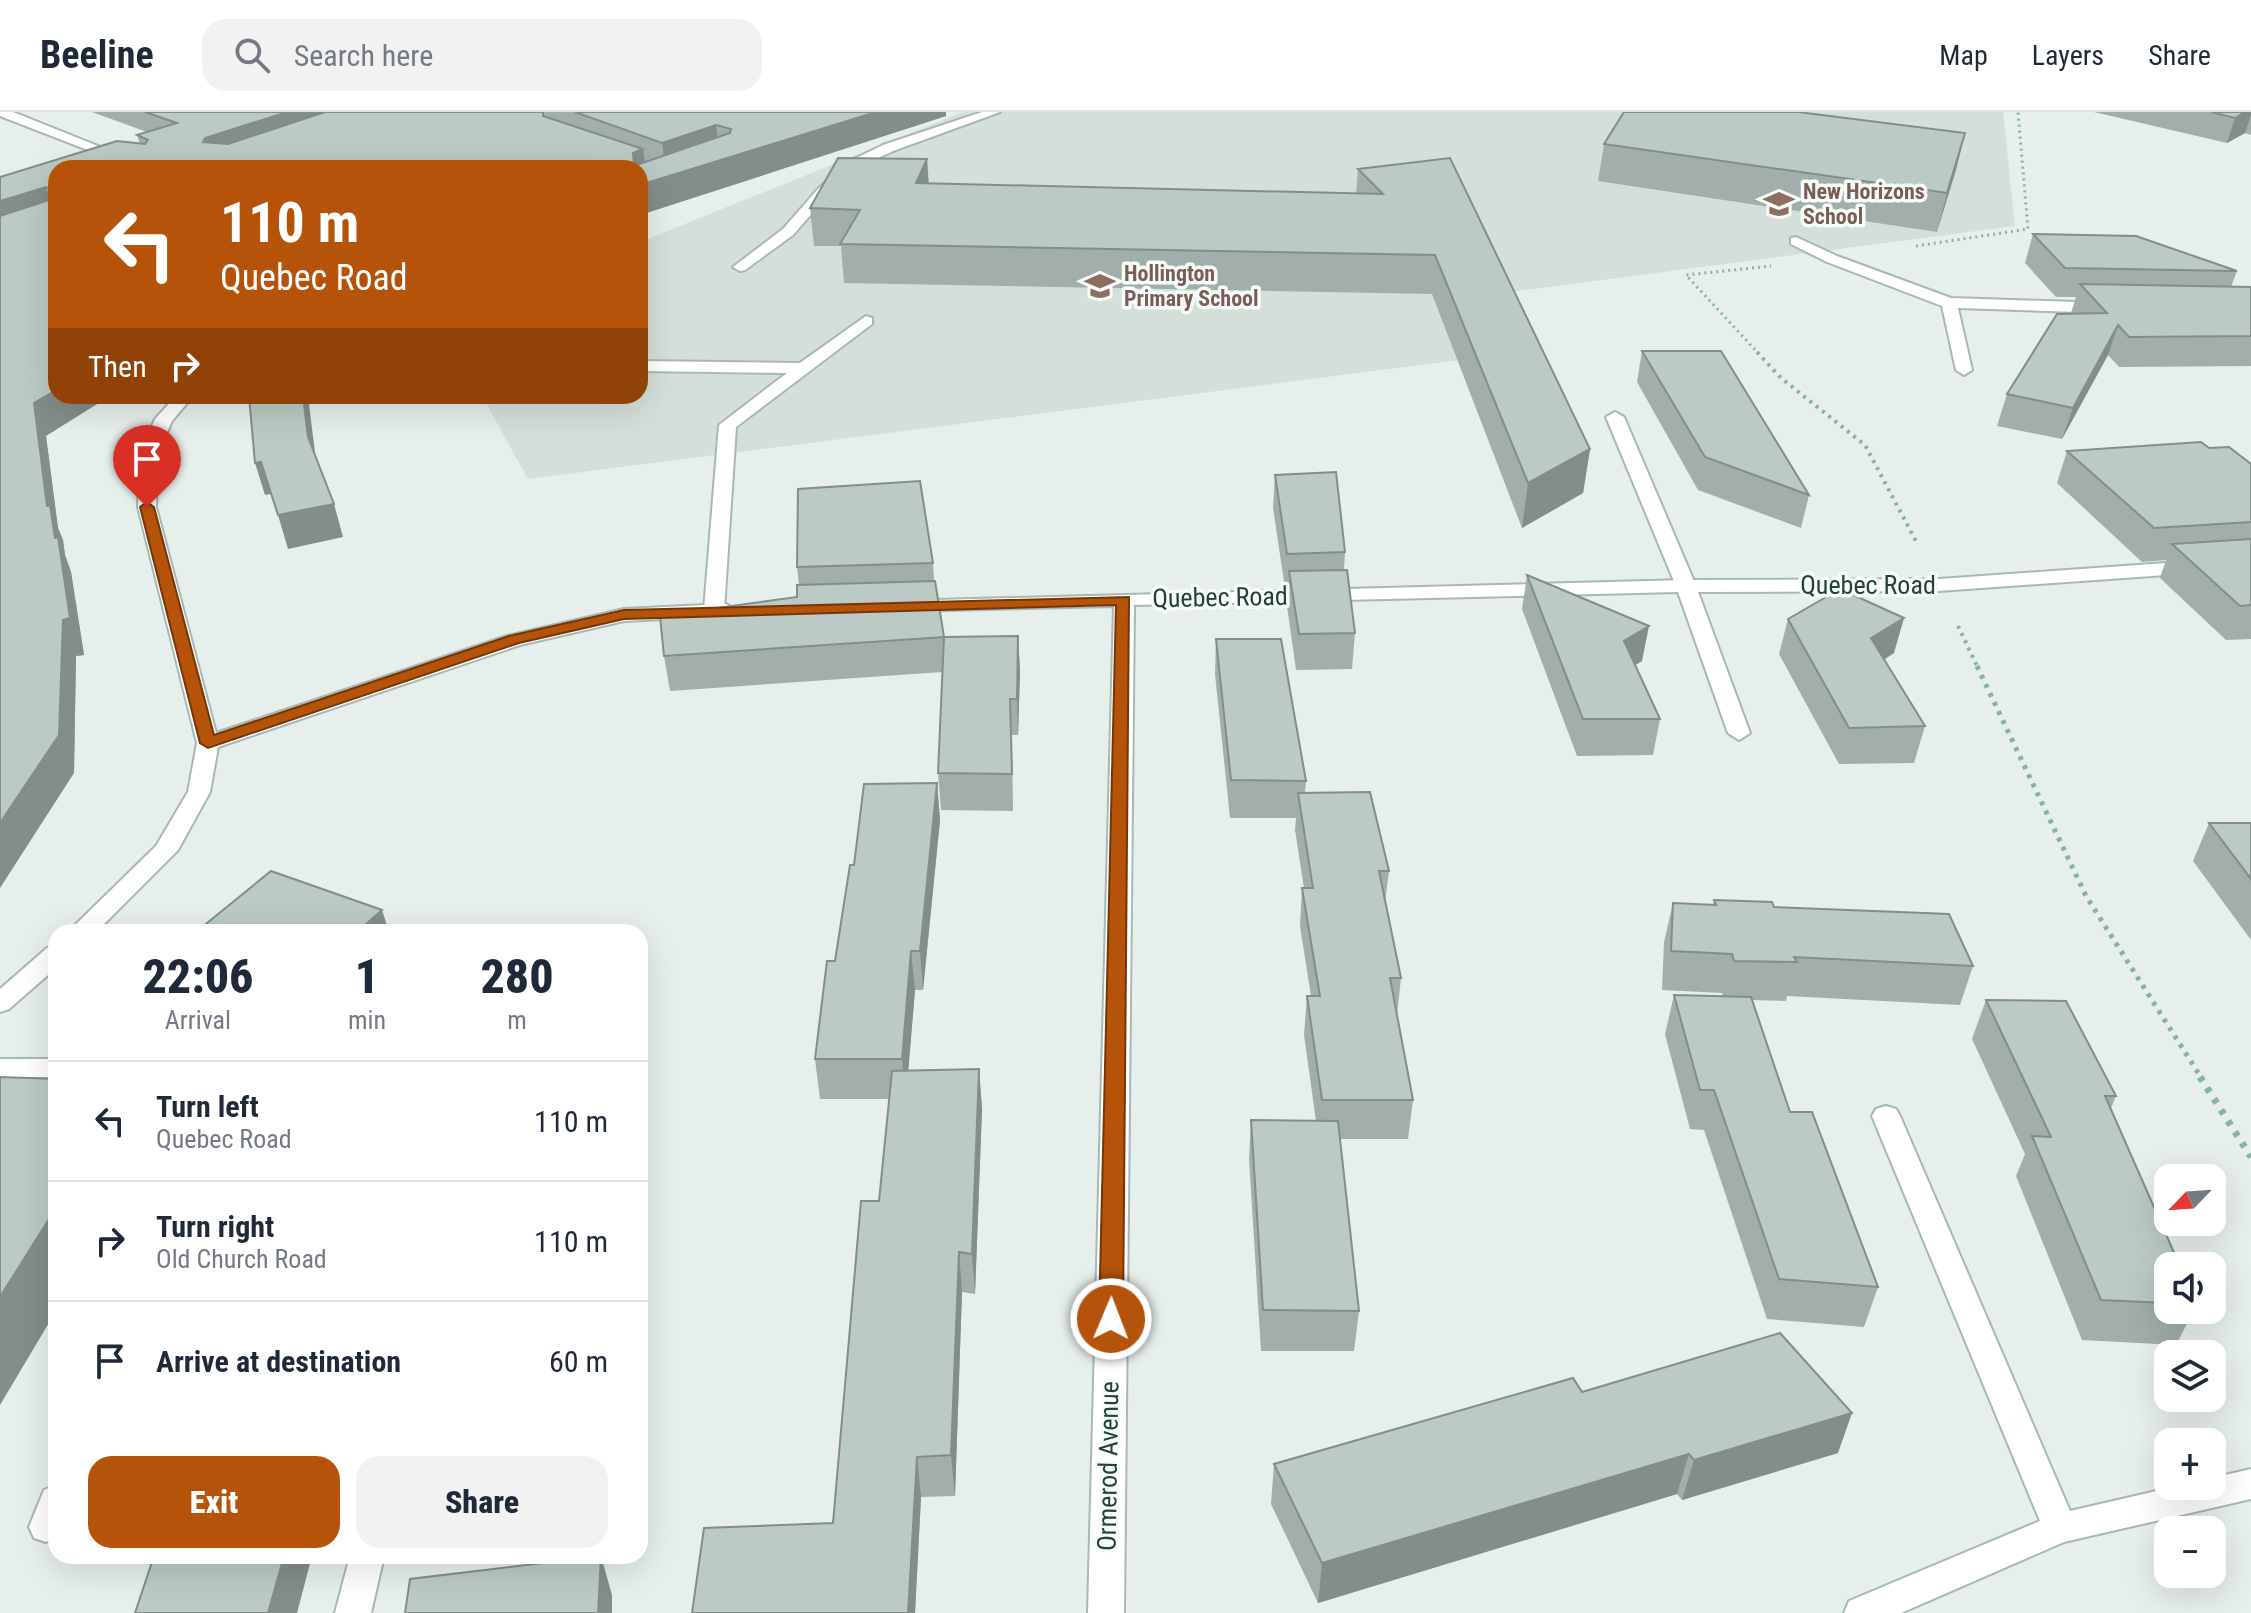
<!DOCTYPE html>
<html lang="en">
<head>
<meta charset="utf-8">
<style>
	:root { --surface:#fff; --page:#f2f2f3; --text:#1f2937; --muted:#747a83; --line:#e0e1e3; --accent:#b45309 }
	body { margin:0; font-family:"Roboto Condensed",sans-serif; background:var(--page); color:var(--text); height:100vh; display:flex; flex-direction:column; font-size:30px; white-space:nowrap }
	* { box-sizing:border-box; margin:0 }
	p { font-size:26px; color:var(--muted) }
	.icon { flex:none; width:44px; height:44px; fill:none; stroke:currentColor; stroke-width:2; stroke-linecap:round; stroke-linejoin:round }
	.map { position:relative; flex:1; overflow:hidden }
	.panel { position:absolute; left:48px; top:812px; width:600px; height:640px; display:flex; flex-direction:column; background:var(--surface); border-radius:24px; box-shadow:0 8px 32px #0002 }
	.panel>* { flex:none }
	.hud { position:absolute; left:48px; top:48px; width:600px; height:244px; border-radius:24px; box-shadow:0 8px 32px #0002; background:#b45309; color:#fff; overflow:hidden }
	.needle { width:52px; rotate:245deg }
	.controls { position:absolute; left:2154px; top:1052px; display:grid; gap:16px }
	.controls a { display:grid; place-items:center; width:72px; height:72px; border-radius:16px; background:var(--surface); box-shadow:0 8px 32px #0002; font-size:40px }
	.pin { position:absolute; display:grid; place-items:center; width:68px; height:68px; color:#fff; margin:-82px -34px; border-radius:50% 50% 50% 0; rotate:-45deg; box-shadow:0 0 8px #0007 }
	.pin .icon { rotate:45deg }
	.me { position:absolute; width:88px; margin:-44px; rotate:1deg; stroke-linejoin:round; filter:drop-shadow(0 0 6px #0008) }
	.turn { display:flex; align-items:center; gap:28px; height:168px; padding:0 40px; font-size:36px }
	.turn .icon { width:104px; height:104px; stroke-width:2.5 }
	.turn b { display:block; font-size:56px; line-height:68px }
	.then { display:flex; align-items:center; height:76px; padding:0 40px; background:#0003; gap:16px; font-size:30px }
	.eta { display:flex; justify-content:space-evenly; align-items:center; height:136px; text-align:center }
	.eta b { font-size:48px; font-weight:800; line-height:56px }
	.primary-button { display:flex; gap:16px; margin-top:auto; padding:16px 40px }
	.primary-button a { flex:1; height:92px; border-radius:24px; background:var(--accent); color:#fff; font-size:32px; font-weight:800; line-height:92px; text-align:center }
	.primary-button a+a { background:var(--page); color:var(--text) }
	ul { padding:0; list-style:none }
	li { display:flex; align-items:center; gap:24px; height:120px; padding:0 40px; border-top:2px solid var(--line) }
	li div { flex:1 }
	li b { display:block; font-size:30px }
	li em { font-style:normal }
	header { display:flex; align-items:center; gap:48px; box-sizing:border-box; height:112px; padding:0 40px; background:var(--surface); border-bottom:2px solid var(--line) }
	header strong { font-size:38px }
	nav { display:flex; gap:44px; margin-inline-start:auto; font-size:28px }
	.search { width:560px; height:72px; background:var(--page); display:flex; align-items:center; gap:20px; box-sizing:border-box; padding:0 28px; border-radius:24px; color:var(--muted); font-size:30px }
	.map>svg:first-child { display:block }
</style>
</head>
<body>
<header>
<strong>Beeline</strong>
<div class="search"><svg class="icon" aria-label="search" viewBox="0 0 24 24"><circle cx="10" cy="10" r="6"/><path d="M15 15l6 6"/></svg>Search here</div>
<nav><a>Map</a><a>Layers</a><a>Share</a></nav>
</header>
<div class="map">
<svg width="2251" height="1501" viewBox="0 0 2251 1501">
	<rect width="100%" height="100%" fill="#e6efeb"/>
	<!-- built -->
	<path fill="#d4dfda" d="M 963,0 L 2003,0 L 2015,114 L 1450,188 L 1460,248 L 528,367 L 482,284 L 640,284 L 640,130 Z"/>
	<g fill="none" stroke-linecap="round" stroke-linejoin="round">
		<!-- lane casing -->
		<g stroke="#a8b8b2" stroke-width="4">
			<g id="lane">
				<path d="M 982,0 L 1000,0 L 893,39 L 858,56 L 828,83 L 793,123 L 745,158 L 740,159 L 733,155 L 783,117 L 818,77 L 848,50 L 883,33 Z"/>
				<path d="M 866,204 L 872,206 L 872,212 L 736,315 L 724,498 L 714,504 L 707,502 L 704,498 L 719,313 L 787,261 L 640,259 L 640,249 L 800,251 Z"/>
				<path d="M 1615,300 L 1624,305 L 1696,474 L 1693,478 L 1679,478 L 1676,474 L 1606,305 Z"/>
				<path d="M 56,1373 L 56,1426 L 46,1430 L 34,1426 L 29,1415 L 44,1378 Z"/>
			</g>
		</g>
		<!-- street casing -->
		<g stroke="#a8b8b2" stroke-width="4">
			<g id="street">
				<path d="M 0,0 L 13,0 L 153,56 L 134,56 L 0,4 Z"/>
				<path d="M 1796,125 L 1837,144 L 1951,186 L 2106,191 L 2114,196 L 2106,201 L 1958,196 L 1972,258 L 1964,263 L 1956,258 L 1942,194 L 1827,150 L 1791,132 L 1791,126 Z"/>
				<path d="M 176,284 L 193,284 L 172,309 L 158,341 L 156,395 L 216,621 L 507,524 L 624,497 L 726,492 L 736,498 L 726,504 L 624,509 L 520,533 L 218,635 L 210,680 L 178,738 L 96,820 L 68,820 L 156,734 L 188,680 L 197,631 L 138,395 L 140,341 L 155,307 Z"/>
				<path d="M 2251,445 L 2251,457 L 1939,479 L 1698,480 L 1750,621 L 1739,628 L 1728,621 L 1678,480 L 1134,493 L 1124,1501 L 1088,1501 L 1114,494 L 907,499 L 897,493 L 900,489 L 1686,468 L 1939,467 Z"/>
				<path d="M 56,834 L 56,856 L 9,897 L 0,900 L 0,877 L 47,836 Z"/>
				<rect x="0" y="947" width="56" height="18"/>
				<path d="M 1886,994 L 1896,997 L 1900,1004 L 2070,1399 L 2178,1374 L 2212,1374 L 2212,1366 L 2251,1357 L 2251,1387 L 2064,1430 L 1901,1501 L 1844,1501 L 1849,1489 L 2040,1409 L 1872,1004 L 1876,997 Z"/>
				<path d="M 350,1444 L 384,1444 L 371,1501 L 335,1501 Z"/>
			</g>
		</g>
		<!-- path-far3 -->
		<g stroke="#86b3a5" stroke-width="3" stroke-dasharray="2 4" stroke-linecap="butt">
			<path d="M 1916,134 L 2028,117 L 2018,0"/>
			<path d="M 1759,242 L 1686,163 L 1771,154"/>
		</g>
		<!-- path-far2 -->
		<g stroke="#86b3a5" stroke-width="4" stroke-dasharray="3 5" stroke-linecap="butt">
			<path d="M 1757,240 L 1781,266 L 1865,333 L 1918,433"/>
			<path d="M 1958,514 L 1978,556"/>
		</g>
		<!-- path-far1 -->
		<path stroke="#86b3a5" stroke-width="5" stroke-dasharray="4 6" stroke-linecap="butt" d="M 1977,554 L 2086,784 L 2202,967"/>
		<!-- path -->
		<path stroke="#86b3a5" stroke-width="7" stroke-dasharray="5 8" stroke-linecap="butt" d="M 2200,965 L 2251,1045"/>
		<!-- lane -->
		<use href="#lane" fill="#fff" fill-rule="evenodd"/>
		<!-- street -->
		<use href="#street" fill="#fff" fill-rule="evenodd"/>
	</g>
	<!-- wall -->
	<g fill="#a1aea9">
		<path d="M 92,0 L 946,0 L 946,4 L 640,103 L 640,56 L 56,56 L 46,324 L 58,416 L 63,428 L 65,443 L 71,460 L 84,543 L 76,544 L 74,661 L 0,65 L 140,32 L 137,23 L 147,20 Z"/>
		<path d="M 2094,0 L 2251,0 L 2251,23 L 2245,21 L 2227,31 Z"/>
		<path d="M 1965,21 L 1937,120 L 1598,69 L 1604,32 Z"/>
		<path d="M 1450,46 L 1590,337 L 1583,381 L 1522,416 L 1432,182 L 844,171 L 841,134 L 814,134 L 810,96 L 927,47 L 929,72 L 1356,82 L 1358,57 Z"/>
		<path d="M 2033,122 L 2237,159 L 2231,175 L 2251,175 L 2251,254 L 2119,255 L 2108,243 L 2062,327 L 1997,314 L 2007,282 L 2071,201 L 2076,185 L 2056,185 L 2025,151 Z"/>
		<path d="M 1642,239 L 1809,383 L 1801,416 L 1698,378 L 1637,270 Z"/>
		<path d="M 2209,336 L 2251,352 L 2251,527 L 2226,528 L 2160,466 L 2166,448 L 2142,450 L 2057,371 L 2067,339 Z"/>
		<path d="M 1275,363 L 1345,440 L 1344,458 L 1355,521 L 1352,557 L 1296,558 L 1287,494 L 1288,476 L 1285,476 L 1273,396 Z"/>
		<path d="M 933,451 L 934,469 L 944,525 L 1018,524 L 1020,559 L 1018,623 L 1012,623 L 1013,699 L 941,698 L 938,661 L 942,560 L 670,579 L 664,544 L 797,485 L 799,473 L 797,455 Z"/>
		<path d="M 1527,463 L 1642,549 L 1635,553 L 1660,607 L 1653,643 L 1577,644 L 1522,497 Z"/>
		<path d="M 1788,507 L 1894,541 L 1884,548 L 1925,614 L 1914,651 L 1839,652 L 1779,542 Z"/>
		<path d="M 1216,527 L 1306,669 L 1305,680 L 1389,759 L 1385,790 L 1401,866 L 1397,903 L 1413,988 L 1408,1027 L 1340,1027 L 1359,1199 L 1354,1239 L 1261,1239 L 1249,1047 L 1251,1008 L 1316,1009 L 1304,923 L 1307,884 L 1311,884 L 1300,814 L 1302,776 L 1304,776 L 1295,718 L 1296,706 L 1230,706 L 1215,562 Z"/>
		<path d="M 937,671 L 940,708 L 923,878 L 915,878 L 908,958 L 979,957 L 982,997 L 975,1182 L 962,1180 L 955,1384 L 921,1385 L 915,1501 L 833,1411 L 879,1089 L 889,987 L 820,987 L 815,947 L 854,753 Z"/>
		<path d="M 2209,711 L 2251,711 L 2251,828 L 2193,749 Z"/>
		<path d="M 1714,788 L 1774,795 L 1973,854 L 1960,893 L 1787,884 L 1786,889 L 1752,888 L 1790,1000 L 1878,1175 L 1864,1215 L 1767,1207 L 1704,1018 L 1690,1017 L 1665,922 L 1674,883 L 1723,884 L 1722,881 L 1662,878 L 1664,830 L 1673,791 L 1713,793 Z"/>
		<path d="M 1986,888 L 2116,984 L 2111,996 L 2168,1154 L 2168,1198 L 2194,1198 L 2176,1233 L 2082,1228 L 2016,1064 L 2025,1042 L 1972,927 Z"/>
		<path d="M 1582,1280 L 1838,1341 L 1682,1388 L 1677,1382 L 1318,1491 L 1271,1392 L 1274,1352 Z"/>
	</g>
	<!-- shaded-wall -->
	<g fill="#838d89">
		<path d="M 287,0 L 373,0 L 211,56 L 203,30 L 205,26 Z"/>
		<path d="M 876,0 L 946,0 L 946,4 L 640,103 L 640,73 Z"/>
		<path d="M 2245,0 L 2251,0 L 2251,3 L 2245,21 L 2227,31 L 2235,6 Z"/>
		<path d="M 716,13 L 719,39 L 666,58 L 662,31 Z"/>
		<path d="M 1965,21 L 1956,58 L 1937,120 L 1947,81 Z"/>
		<path d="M 643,37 L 647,64 L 634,56 L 633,41 Z"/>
		<path d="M 927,47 L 929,83 L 916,71 Z"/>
		<path d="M 46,75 L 55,103 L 0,121 L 0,89 Z"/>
		<path d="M 2118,213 L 2108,243 L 2062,327 L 2073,296 Z"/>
		<path d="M 56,278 L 56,284 L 110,284 L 46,324 L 58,416 L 63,428 L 65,443 L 71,460 L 84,543 L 76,544 L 74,661 L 0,776 L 0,711 L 55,426 L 47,394 L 34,291 Z"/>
		<path d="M 303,284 L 308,284 L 317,357 L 308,325 Z"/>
		<path d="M 1590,337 L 1583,381 L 1522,416 L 1528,371 Z"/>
		<path d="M 261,350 L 271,382 L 265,383 L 255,351 Z"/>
		<path d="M 334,392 L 343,425 L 288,437 L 278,403 Z"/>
		<path d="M 1904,506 L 1894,541 L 1861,561 L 1871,526 Z"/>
		<path d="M 1649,514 L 1642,549 L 1617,564 L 1624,529 Z"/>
		<path d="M 1018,524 L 1020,559 L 1018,623 L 1017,587 Z"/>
		<path d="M 937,671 L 940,708 L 923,878 L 920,839 Z"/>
		<path d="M 382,798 L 389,820 L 357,820 Z"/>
		<path d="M 911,839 L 915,878 L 906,987 L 902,947 Z"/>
		<path d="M 979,957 L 982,997 L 975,1182 L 972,1142 Z"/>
		<path d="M 56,1096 L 56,1199 L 0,1293 L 0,1185 Z"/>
		<path d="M 959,1140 L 962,1180 L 955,1384 L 951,1343 Z"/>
		<path d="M 1852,1301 L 1838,1341 L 1682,1388 L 1694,1348 Z"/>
		<path d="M 1689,1342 L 1677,1382 L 1318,1491 L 1322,1451 Z"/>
		<path d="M 917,1345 L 921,1385 L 915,1501 L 908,1501 Z"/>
		<path d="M 284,1444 L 312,1444 L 297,1501 L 268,1501 Z"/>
		<path d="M 601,1444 L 612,1483 L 612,1501 L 598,1501 Z"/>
	</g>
	<!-- building -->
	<g fill="#bbcac4" stroke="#838d89" stroke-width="2">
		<path d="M 145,0 L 287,0 L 205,26 L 203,30 L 228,32 L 325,0 L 543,0 L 543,4 L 643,37 L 633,41 L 634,54 L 730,21 L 731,17 L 716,13 L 662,31 L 575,0 L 876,0 L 640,73 L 640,56 L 56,56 L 56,278 L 34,291 L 47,394 L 50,393 L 55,426 L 58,425 L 70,506 L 63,508 L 59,623 L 0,711 L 0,104 L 49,88 L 50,78 L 46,75 L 0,89 L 0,65 L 117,29 L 145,32 L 148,28 L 137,23 L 177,11 Z"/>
		<path d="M 1624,0 L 1798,0 L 1965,21 L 1947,81 L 1604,32 Z"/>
		<path d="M 2211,0 L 2245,0 L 2235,6 Z"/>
		<path d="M 838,46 L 927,47 L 916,71 L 1383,82 L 1358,57 L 1450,46 L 1590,337 L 1528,371 L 1435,143 L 840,132 L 860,98 L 810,96 Z"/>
		<path d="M 2033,122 L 2136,124 L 2237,159 L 2065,156 Z"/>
		<path d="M 2080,172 L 2251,175 L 2251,224 L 2129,225 L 2118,213 L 2073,296 L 2007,282 L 2057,202 L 2107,201 Z"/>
		<path d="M 1642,239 L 1721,239 L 1809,383 L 1705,345 Z"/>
		<path d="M 249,284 L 303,284 L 308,325 L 334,392 L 278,403 L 261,350 L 255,351 Z"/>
		<path d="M 2201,330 L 2209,336 L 2229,335 L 2251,352 L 2251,410 L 2154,416 L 2067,339 Z"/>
		<path d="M 1336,360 L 1345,440 L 1287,442 L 1275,363 Z"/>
		<path d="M 920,369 L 933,451 L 797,455 L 798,377 Z"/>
		<path d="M 2251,427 L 2251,493 L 2240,494 L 2172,432 Z"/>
		<path d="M 1347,458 L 1355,521 L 1299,522 L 1289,459 Z"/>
		<path d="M 1527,463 L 1649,514 L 1624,529 L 1660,607 L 1583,607 Z"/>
		<path d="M 935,469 L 944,525 L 1018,524 L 1017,587 L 1010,587 L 1012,662 L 938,661 L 944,525 L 664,544 L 660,504 L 797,485 L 797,473 Z"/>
		<path d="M 1840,477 L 1904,506 L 1871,526 L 1925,614 L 1849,616 L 1788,507 Z"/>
		<path d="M 1216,527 L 1281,527 L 1306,669 L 1231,668 Z"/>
		<path d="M 937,671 L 920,839 L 911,839 L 902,947 L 815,947 L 827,849 L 835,849 L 850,753 L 854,753 L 864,672 Z"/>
		<path d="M 1370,680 L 1389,759 L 1379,759 L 1401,866 L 1390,866 L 1413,988 L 1322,988 L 1307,884 L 1320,884 L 1302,776 L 1313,776 L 1298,681 Z"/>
		<path d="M 2209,711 L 2251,711 L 2251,767 Z"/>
		<path d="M 271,759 L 382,798 L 357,820 L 196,820 Z"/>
		<path d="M 1714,788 L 1772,790 L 1774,795 L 1949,802 L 1973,854 L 1794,845 L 1797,850 L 1734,849 L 1732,842 L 1671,839 L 1673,791 L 1716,793 Z"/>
		<path d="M 1674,883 L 1751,885 L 1790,1000 L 1812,1000 L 1878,1175 L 1779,1167 L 1714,978 L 1700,978 Z"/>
		<path d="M 1986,888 L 2066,889 L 2116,984 L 2105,984 L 2180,1154 L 2168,1154 L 2168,1191 L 2101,1188 L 2032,1024 L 2051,1025 Z"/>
		<path d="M 979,957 L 972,1142 L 959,1140 L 951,1343 L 917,1345 L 908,1501 L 692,1501 L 704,1416 L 833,1411 L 861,1089 L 879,1089 L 892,959 Z"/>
		<path d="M 0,965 L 56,967 L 56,1096 L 0,1185 Z"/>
		<path d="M 1251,1008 L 1338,1009 L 1359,1199 L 1263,1198 Z"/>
		<path d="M 1780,1221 L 1852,1301 L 1694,1348 L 1689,1342 L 1322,1451 L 1274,1352 L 1573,1266 L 1582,1280 Z"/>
		<path d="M 154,1444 L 284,1444 L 268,1501 L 135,1501 Z"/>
		<path d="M 601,1444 L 598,1501 L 405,1501 L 410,1467 Z"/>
	</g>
	<!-- route -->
	<path fill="#b45309" stroke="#753606" stroke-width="2" d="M 147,390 L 154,395 L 214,623 L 509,524 L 624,498 L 1129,485 L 1123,1207 L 1119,1213 L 1111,1216 L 1103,1213 L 1099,1207 L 1116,493 L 624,507 L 519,531 L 208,636 L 200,631 L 140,395 Z"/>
	<!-- icons -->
	<defs>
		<g id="school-bare" transform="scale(2.4)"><path d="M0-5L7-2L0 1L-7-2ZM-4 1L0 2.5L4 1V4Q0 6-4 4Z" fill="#8d6e63" stroke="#f7fbf9" stroke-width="2.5" paint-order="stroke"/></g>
	</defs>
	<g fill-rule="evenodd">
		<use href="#school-bare" x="1779" y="92"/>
		<use href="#school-bare" x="1100" y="174"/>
	</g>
	<g text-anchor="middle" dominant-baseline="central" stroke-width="7" stroke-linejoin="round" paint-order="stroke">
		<!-- far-education labels -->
		<g font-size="22" font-weight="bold" fill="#785e54" stroke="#f7fbf9" text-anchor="start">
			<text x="1803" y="79">New Horizons<tspan x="1803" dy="25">School</tspan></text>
			<text x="1124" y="161">Hollington<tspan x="1124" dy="25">Primary School</tspan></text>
		</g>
		<!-- street labels -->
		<g font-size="26" fill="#24423a" stroke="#f7fbf9">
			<text x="1868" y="473">Quebec Road</text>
			<text transform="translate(1220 485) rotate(-1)">Quebec Road</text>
			<text transform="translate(1108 1354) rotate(-89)">Ormerod Avenue</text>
		</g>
	</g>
</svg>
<div class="controls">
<a><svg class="needle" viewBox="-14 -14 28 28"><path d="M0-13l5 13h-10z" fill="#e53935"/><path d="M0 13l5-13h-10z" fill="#747a83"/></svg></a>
<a><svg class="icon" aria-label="sound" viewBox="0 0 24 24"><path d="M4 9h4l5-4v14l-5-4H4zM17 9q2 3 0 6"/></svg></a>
<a><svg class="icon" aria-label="layers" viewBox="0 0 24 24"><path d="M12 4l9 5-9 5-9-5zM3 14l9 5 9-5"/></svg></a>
<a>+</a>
<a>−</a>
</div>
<div class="pin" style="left:147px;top:395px;background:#d93025"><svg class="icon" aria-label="arrive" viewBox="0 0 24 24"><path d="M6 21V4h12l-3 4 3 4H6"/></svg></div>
<svg class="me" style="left:1111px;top:1207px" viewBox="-20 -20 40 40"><circle r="17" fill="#b45309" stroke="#fff" stroke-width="3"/><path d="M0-11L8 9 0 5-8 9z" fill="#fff"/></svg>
<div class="hud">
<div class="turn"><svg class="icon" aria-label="left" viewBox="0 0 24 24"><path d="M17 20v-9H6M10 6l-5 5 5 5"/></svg><div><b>110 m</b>Quebec Road</div></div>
<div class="then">Then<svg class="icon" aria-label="right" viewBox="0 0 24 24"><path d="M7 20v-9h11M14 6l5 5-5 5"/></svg></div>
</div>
<section class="panel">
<div class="eta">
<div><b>22:06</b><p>Arrival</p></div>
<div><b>1</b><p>min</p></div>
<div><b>280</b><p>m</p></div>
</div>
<ul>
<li><svg class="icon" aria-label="left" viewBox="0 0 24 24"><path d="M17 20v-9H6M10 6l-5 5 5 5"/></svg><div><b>Turn left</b><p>Quebec Road</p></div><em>110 m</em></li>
<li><svg class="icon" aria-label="right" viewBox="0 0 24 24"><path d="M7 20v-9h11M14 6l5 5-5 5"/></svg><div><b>Turn right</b><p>Old Church Road</p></div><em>110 m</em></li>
<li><svg class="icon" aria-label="arrive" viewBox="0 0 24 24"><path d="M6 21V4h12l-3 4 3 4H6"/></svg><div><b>Arrive at destination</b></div><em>60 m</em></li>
</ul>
<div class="primary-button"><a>Exit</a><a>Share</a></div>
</section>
</div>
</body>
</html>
